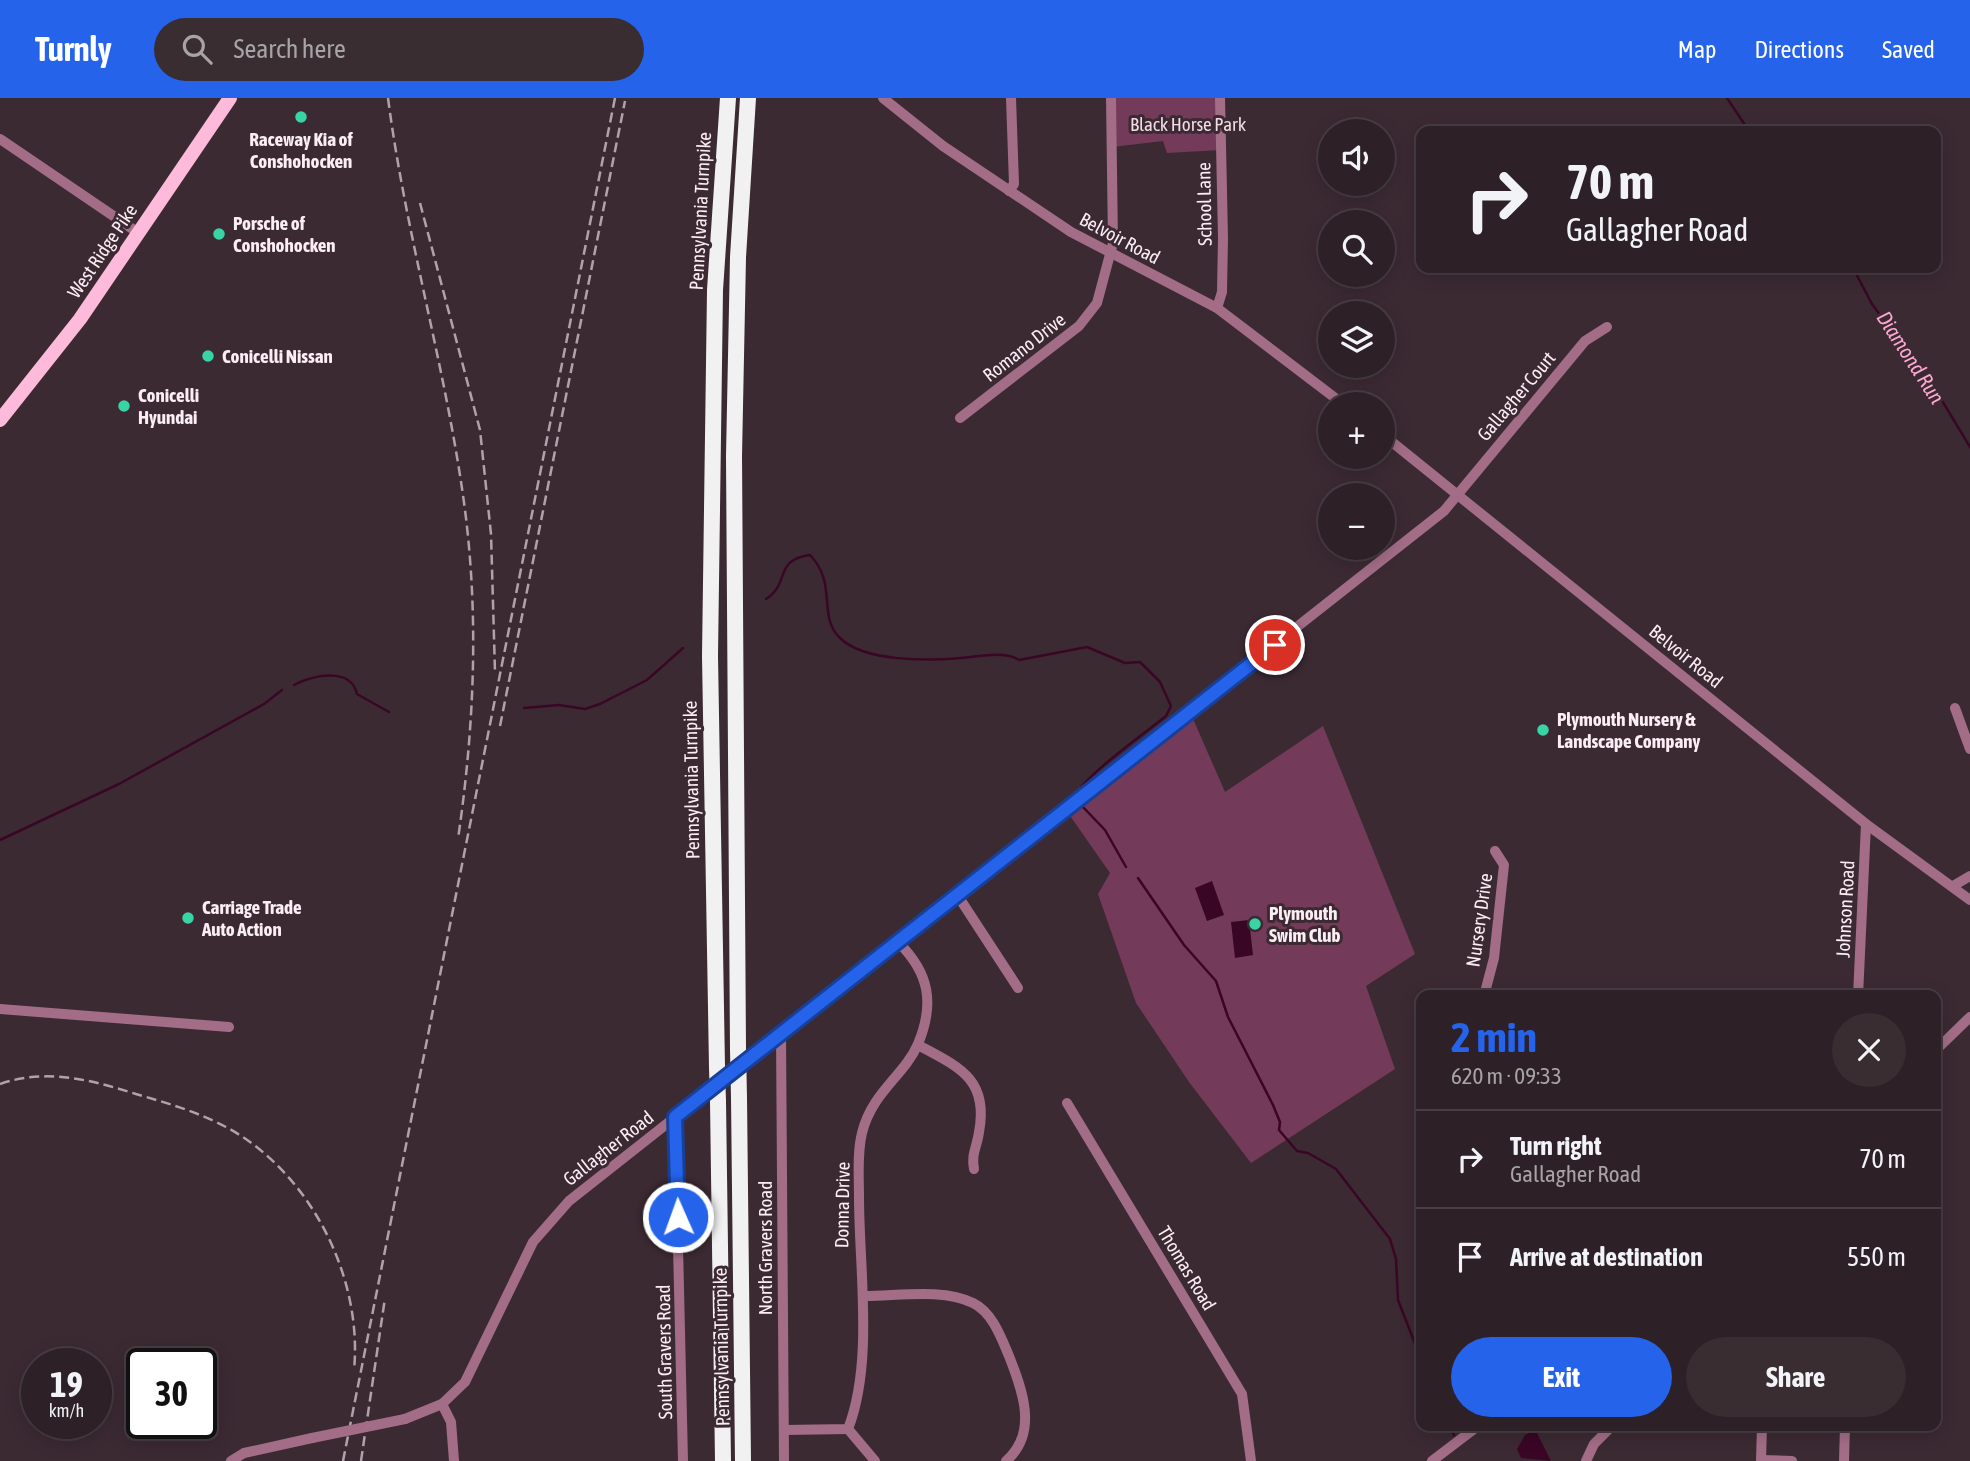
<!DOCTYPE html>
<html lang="en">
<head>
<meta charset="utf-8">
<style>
	:root { --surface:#2d2026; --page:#392d32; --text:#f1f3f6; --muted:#a7a3a7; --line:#483e43; --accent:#2563eb }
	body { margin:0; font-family:"Asap Condensed",sans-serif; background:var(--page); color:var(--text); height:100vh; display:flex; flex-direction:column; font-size:26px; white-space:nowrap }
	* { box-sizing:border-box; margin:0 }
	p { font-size:23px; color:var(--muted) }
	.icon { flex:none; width:38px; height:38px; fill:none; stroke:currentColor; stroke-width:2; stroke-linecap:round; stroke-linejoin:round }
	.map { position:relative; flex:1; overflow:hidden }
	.drawer { position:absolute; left:1416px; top:892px; width:525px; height:441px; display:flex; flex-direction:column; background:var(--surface); border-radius:14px; box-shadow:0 4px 18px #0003,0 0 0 2px var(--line) }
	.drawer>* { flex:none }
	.banner { position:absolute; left:1416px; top:28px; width:525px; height:147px; border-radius:14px; box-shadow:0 4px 18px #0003,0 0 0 2px var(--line); background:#2d2026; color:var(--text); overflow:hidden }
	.fabs { position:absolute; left:1318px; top:21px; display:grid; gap:14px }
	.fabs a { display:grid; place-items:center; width:77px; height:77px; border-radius:50%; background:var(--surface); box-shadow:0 4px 18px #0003,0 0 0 2px var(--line); font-size:35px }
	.speed { position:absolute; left:21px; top:1250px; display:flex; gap:14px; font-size:35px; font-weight:700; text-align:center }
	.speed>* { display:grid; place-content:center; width:91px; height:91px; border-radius:50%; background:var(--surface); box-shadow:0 4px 18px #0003,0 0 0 2px var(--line); line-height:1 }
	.speed small { font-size:18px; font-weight:400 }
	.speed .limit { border:4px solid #111; border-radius:10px; background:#fff; color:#111 }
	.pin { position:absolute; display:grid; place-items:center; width:60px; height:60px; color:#fff; margin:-30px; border:4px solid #fff; border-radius:50%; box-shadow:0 2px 7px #0007 }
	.me { position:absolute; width:77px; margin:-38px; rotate:358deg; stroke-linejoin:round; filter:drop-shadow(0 0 5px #0008) }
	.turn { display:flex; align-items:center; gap:24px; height:147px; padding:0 35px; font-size:32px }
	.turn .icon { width:91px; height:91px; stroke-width:2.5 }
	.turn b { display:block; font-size:49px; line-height:60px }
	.round { display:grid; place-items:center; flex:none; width:74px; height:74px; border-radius:37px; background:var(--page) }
	.head { display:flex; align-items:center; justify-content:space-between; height:119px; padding:0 35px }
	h1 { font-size:42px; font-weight:700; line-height:52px; color:var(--accent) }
	.action { display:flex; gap:14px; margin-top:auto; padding:14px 35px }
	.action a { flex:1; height:80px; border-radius:42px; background:var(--accent); color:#fff; font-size:28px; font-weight:700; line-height:80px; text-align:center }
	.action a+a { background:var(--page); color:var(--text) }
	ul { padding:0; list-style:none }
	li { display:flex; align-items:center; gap:21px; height:98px; padding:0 35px; border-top:2px solid var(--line) }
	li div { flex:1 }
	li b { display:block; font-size:26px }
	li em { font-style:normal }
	header { display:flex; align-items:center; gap:42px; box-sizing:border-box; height:98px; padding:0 35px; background:var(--accent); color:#fff }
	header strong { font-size:33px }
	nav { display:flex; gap:38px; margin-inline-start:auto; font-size:24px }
	.search { width:490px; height:63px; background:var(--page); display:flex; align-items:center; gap:18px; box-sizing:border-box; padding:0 24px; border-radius:38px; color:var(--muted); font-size:26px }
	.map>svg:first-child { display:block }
</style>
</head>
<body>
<header>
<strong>Turnly</strong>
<div class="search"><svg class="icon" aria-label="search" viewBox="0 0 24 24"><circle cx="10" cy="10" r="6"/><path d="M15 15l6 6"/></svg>Search here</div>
<nav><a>Map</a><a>Directions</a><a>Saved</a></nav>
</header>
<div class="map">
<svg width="1970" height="1363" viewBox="0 0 1970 1363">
	<rect width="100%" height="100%" fill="#3c2a33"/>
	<!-- green -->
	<g fill="#743a59">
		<path d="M 1111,0 L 1220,0 L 1221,52 L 1167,55 L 1163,43 L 1112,49 Z"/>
		<path d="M 1190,614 L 1225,694 L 1323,628 L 1415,856 L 1366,888 L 1395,971 L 1251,1065 L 1189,984 L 1136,905 L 1098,796 L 1110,775 L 1066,712 Z"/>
	</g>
	<!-- water -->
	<g fill="#3a0626">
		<path d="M 1212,783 L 1224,817 L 1207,823 L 1195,790 Z"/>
		<path d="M 1249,822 L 1253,857 L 1235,860 L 1231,824 Z"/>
		<path d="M 1532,1334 L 1537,1335 L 1551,1363 L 1521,1360 L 1517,1351 L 1525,1337 Z"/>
	</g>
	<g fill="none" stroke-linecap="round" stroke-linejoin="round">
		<!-- stream -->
		<g stroke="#3a0626" stroke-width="2.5">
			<path d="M 1727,0 L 1749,33"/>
			<path d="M 1853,170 L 1872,206 L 1938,296 L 1970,349"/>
			<path d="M 766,501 C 791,485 773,462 810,457 C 838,486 817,518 840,540 C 864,564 929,563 961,560 C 978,559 1004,552 1019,562 L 1087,549 L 1125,565 L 1140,564 L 1160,584 L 1171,608 L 1166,618 C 1149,632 1080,681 1076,698"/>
			<path d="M 294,587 C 314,577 351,569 357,596 L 389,614"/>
			<path d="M 524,610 L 559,607 L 585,611 L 600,606 L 647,582 L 683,550"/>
			<path d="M 1082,708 L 1105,732 L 1126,769"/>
			<path d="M 0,742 L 119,686 L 264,606 L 282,592"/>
			<path d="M 1138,780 L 1184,847 L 1216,883 L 1228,919 L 1273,1007 L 1280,1024 L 1279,1032 L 1297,1053 L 1308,1055 L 1336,1071 L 1390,1141 L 1396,1161 L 1398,1202 L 1421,1261"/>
			<path d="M 1450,1328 L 1454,1337"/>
		</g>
		<!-- minor -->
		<g stroke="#a36d88" stroke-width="10">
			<path d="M 883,0 L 943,48 L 1071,134 L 1217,210 L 1343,306"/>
			<path d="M 0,41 L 137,134"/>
			<path d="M 1009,93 L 1014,86 L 1011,0"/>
			<path d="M 1217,210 L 1222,194 L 1223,140 L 1220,0"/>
			<path d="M 960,320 L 1079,228 L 1097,205 L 1113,145 L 1111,0"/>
			<path d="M 1382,336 L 1866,726 L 1970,802"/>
			<path d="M 1955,610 L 1970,651"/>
			<path d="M 1953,788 L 1970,778"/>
			<path d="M 958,798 L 1018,890"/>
			<path d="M 1484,898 L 1494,860 L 1504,767 L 1495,753"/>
			<path d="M 1858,898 L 1866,726"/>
			<path d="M 0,911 L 229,929"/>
			<path d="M 781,936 L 784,1363"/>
			<path d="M 918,947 C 959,969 989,981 979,1034 C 977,1049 971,1056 974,1071"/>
			<path d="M 1936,952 L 1970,919"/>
			<path d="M 1067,1005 L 1242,1296 L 1251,1363"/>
			<path d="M 675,1019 L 683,1363"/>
			<path d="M 865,1198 C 898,1198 943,1190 973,1205 C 992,1214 1001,1239 1009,1258 C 1022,1291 1039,1335 1006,1363"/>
			<path d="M 442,1306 L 451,1324 L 454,1363"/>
			<path d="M 405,1321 L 442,1306 L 465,1284 L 533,1144 L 569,1103 L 1444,413 L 1585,243 L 1607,229"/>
			<path d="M 848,1331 L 875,1363"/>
			<path d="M 784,1332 L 848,1331 C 874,1264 859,1170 859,1099 C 859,1078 857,1055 862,1035 C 872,994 904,978 918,946 C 935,905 929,875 899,845"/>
			<path d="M 1761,1362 L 1792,1363"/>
			<path d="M 231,1363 L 244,1355 L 312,1340"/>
			<path d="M 1432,1363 L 1478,1328"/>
			<path d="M 1586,1363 L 1594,1346 L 1612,1328"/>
			<path d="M 1761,1363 L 1762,1328"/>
			<path d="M 1844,1363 L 1845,1328"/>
		</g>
		<!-- major -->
		<path stroke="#fdbadb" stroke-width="14" d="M 0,322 L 80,221 L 230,0"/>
		<!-- highway -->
		<g stroke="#f1f1f1" stroke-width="16">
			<path d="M 738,951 L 734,358 L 738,159 L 748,0"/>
			<path d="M 717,969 L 710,558 L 715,192 L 728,0"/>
			<path d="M 739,1000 L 743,1363"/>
			<path d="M 718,1004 L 723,1363"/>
		</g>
		<!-- rail -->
		<g stroke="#b1a2aa" stroke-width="2.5" stroke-dasharray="10 5" stroke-linecap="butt">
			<path d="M 388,0 C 406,139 447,274 465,412 C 479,522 474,631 458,741"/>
			<path d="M 420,105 L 480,332 L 491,436 L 495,574"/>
			<path d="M 500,628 L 625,3"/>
			<path d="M 0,986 C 46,970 92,982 136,996 C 167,1005 198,1014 226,1029 C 310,1074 363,1179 354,1272"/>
			<path d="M 343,1363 L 615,0"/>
			<path d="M 361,1363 L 385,1200"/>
		</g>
		<!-- minor-bridge -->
		<path stroke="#a36d88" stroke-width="10" d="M 312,1340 L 405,1321"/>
		<!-- highway-bridge -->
		<g stroke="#f1f1f1" stroke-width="16">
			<path d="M 738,951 L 739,1000"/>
			<path d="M 717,969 L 718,1004"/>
		</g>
	</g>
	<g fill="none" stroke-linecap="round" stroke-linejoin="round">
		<!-- route casing -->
		<g stroke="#184099" stroke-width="18">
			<path id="route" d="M 678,1119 L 675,1019 L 1275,547"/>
		</g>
		<!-- route -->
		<use href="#route" stroke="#2563eb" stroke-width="12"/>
	</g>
	<!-- markers -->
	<g fill="#38d4a6" stroke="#3c2a33" stroke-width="2.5">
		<circle cx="301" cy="19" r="7"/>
		<circle cx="219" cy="136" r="7"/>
		<circle cx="208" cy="258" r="7"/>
		<circle cx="124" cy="308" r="7"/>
		<circle cx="1543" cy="632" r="7"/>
		<circle cx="188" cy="820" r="7"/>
		<circle cx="1255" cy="826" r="7"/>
	</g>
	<g text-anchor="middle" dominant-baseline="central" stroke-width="6" stroke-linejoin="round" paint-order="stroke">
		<!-- park labels -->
		<g font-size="19" fill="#f1dbe5" stroke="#3c2a33">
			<text x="1188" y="26">Black Horse Park</text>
		</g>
		<!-- poi labels -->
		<g font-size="19" font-weight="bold" fill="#faedf3" stroke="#3c2a33" text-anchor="start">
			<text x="301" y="41" text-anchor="middle">Raceway Kia of<tspan x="301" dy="22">Conshohocken</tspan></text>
			<text x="233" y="125">Porsche of<tspan x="233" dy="22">Conshohocken</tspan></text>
			<text x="222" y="258">Conicelli Nissan</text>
			<text x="138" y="297">Conicelli<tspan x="138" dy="22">Hyundai</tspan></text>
			<text x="1557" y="621">Plymouth Nursery &amp;<tspan x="1557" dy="22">Landscape Company</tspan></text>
			<text x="202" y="809">Carriage Trade<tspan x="202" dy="22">Auto Action</tspan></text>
			<text x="1269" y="815">Plymouth<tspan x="1269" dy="22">Swim Club</tspan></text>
		</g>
		<!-- street labels -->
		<g font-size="19" fill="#faedf3" stroke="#3c2a33">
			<text transform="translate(1204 106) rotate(-91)">School Lane</text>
			<text transform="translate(700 113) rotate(-87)">Pennsylvania Turnpike</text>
			<text transform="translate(1120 140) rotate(28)">Belvoir Road</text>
			<text transform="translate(102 153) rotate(-56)">West Ridge Pike</text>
			<text transform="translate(1024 249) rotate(-38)">Romano Drive</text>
			<text transform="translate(1516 298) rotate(-50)">Gallagher Court</text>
			<text transform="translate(1686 558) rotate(39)">Belvoir Road</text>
			<text transform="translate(691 682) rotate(-91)">Pennsylvania Turnpike</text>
			<text transform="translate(1845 811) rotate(-87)">Johnson Road</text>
			<text transform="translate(1479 822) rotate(-82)">Nursery Drive</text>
			<text transform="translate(608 1050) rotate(-38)">Gallagher Road</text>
			<text transform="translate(842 1107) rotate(-89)">Donna Drive</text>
			<text transform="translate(765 1150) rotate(-90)">North Gravers Road</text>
			<text transform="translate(1187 1170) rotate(59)">Thomas Road</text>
			<text transform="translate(721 1249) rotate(-91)">Pennsylvania Turnpike</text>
			<text transform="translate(664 1254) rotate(-91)">South Gravers Road</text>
		</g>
		<!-- water labels -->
		<g font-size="21" font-style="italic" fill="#fda8d3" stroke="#3c2a33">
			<text transform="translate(1911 259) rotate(57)">Diamond Run</text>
		</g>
	</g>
</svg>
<div class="fabs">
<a><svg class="icon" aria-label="sound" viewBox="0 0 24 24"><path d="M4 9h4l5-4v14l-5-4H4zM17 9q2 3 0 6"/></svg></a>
<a><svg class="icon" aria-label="search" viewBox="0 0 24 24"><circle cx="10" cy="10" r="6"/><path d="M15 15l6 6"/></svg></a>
<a><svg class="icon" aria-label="layers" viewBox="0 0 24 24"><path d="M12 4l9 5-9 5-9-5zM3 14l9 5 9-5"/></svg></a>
<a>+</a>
<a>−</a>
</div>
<div class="speed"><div>19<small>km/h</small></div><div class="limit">30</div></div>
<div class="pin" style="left:1275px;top:547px;background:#d93025"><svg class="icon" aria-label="arrive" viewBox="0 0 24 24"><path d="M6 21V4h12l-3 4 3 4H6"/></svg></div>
<svg class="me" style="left:678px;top:1119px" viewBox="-20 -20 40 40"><circle r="17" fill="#2563eb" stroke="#fff" stroke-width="3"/><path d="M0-11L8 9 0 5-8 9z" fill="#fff"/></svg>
<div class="banner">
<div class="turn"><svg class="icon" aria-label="right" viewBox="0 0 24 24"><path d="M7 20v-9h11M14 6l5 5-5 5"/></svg><div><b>70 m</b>Gallagher Road</div></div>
</div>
<section class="drawer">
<div class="head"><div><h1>2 min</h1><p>620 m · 09:33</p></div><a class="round"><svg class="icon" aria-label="close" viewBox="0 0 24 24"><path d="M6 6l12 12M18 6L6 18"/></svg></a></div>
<ul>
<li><svg class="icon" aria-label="right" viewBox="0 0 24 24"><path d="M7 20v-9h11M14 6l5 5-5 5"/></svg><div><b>Turn right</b><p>Gallagher Road</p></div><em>70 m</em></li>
<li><svg class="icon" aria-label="arrive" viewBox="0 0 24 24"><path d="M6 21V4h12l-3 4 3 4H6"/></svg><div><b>Arrive at destination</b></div><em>550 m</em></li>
</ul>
<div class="action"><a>Exit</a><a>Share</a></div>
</section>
</div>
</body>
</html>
